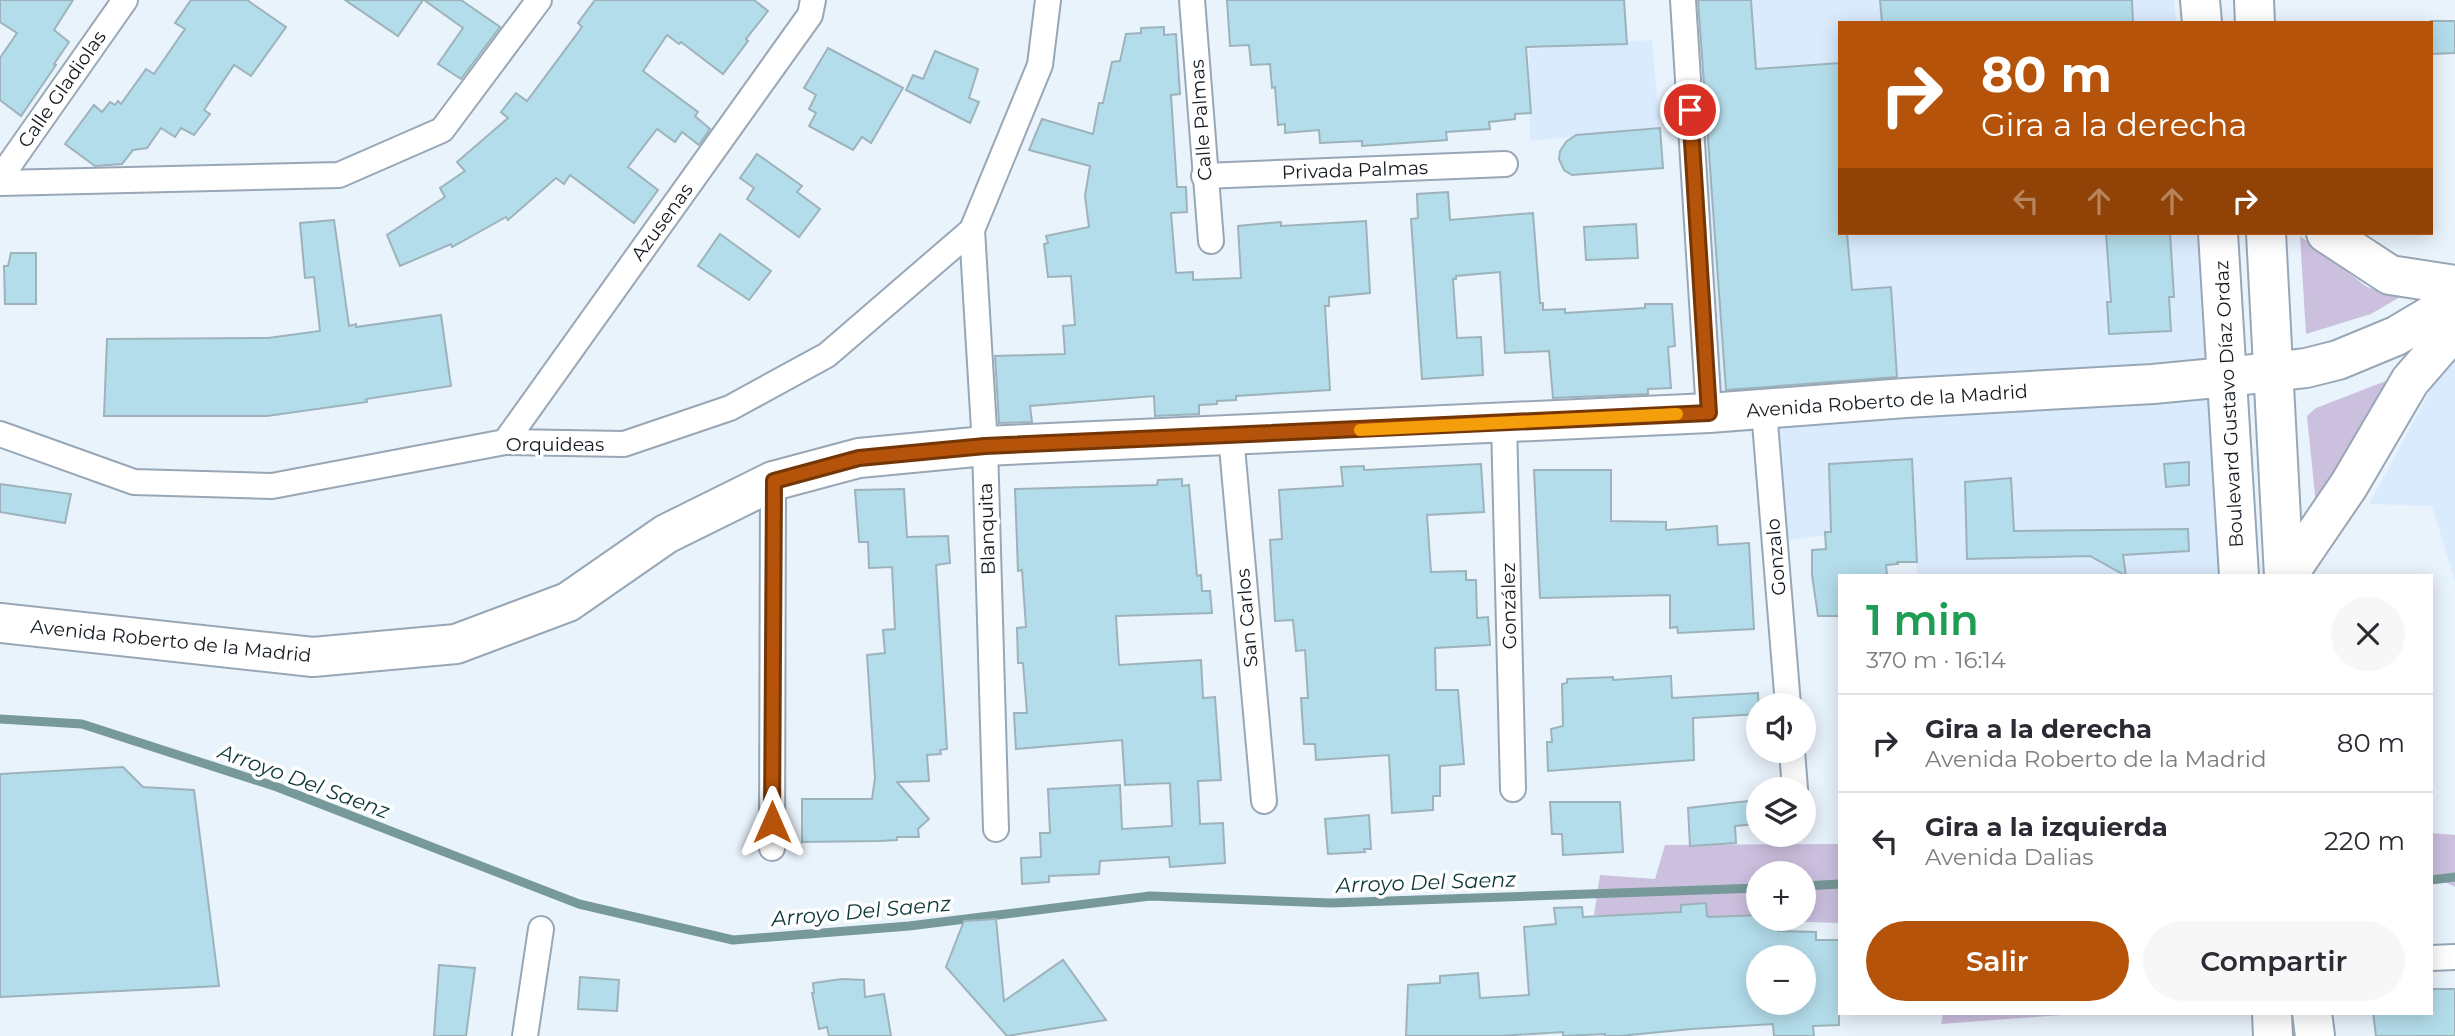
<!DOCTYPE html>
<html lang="es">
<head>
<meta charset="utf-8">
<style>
	:root { --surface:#fff; --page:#f7f7f7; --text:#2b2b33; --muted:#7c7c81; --line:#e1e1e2; --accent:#b45309 }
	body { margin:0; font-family:Montserrat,sans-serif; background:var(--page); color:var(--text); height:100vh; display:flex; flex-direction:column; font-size:26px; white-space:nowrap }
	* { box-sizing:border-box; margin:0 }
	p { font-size:23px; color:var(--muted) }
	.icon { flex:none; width:38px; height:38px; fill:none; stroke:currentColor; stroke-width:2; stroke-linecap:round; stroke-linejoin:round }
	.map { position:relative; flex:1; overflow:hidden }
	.side { position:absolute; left:1838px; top:574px; width:595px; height:441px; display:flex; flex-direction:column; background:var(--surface); border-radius:0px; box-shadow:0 4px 18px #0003 }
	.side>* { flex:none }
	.banner { position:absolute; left:1838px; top:21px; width:595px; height:214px; border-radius:0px; box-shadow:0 4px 18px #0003; background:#b45309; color:#fff; overflow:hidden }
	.controls { position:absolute; left:1746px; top:693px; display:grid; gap:14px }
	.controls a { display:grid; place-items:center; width:70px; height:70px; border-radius:50%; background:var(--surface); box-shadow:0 4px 18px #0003; font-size:35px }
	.pin { position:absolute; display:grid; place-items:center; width:60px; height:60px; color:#fff; margin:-30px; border:4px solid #fff; border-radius:50%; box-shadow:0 2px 7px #0007 }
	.me { position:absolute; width:77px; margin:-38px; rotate:0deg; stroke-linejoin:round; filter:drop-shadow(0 0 5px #0008) }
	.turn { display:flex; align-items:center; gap:24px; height:147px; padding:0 28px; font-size:32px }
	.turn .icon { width:91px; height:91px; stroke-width:2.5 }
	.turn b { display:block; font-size:49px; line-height:60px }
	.lanes { display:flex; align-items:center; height:66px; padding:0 28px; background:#0003; justify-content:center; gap:35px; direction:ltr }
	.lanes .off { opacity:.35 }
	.round { display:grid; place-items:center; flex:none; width:74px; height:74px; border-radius:37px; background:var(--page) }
	.head { display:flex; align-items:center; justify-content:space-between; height:119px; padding:0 28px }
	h1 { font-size:42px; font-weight:600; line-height:52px; color:#1e9e55 }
	.cta { display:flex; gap:14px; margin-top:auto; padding:14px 28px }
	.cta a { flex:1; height:80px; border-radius:42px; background:var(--accent); color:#fff; font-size:28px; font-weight:600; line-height:80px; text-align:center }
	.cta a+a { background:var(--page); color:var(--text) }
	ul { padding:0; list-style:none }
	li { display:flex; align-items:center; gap:21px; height:98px; padding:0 28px; border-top:2px solid var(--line) }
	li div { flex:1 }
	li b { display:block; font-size:26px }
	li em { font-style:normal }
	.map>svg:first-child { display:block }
</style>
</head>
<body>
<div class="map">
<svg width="2455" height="1036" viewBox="0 0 2455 1036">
	<rect width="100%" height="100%" fill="#e9f3fc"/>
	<!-- built -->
	<g fill="#daebfd">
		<path d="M 1686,0 L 2174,0 L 2176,23 L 1839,23 L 1839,233 L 2203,233 L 2234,576 L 1917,576 L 1913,526 L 1787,540 L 1772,415 L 1714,419 Z"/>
		<path d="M 1652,40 L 1660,128 L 1530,141 L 1529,49 Z"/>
		<path d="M 2455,353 L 2455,581 L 2432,506 L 2369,504 L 2444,365 Z"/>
	</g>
	<!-- green -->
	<g fill="#ccc0df" fill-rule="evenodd">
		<path d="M 2300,236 L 2367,287 L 2400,297 L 2371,314 L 2306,334 Z"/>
		<path d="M 2404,374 L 2318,525 L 2307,416 L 2316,408 Z"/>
		<path d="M 2431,833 L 2455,835 L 2455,887 L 2431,875 Z"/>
		<path d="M 1839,844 L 1839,923 L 1594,915 L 1600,875 L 1655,879 L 1665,845 ZM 1759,873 L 1804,873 L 1804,919 L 1759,919 Z"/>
		<path d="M 1943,1013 L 2089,1013 L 1941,1024 Z"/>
	</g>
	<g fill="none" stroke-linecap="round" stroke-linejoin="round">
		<!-- stream -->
		<g stroke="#789999" stroke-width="9">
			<path d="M 0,719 L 82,724 L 277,787 L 579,904 L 733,940 L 909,926 L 1150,896 L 1331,903 L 1759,888"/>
			<path d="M 2431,880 L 2455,877"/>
			<path d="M 1804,886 L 1839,884"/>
		</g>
	</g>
	<!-- building -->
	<g fill="#b4ddeb" stroke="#9db3bb" stroke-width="2" fill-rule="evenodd">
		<path d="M 0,0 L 73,0 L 54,30 L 69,42 L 54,64 L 56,65 L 21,116 L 0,100 L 0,58 L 17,33 L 0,22 Z"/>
		<path d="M 191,0 L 247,0 L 286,27 L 251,76 L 234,65 L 204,110 L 210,114 L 194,135 L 181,128 L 175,137 L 161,128 L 147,148 L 133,150 L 122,164 L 95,166 L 65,144 L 94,105 L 102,112 L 110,102 L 115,105 L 118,101 L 121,104 L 146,69 L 154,74 L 185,29 L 175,23 Z"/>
		<path d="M 345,0 L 423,0 L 398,36 Z"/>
		<path d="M 424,0 L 461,0 L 500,27 L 461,79 L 438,64 L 463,28 Z"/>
		<path d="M 595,0 L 754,0 L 768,11 L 746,39 L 748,41 L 723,74 L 681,42 L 679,44 L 667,35 L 643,71 L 698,112 L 695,116 L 710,129 L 699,145 L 682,132 L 675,142 L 657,129 L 628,167 L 658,190 L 634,223 L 570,175 L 564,184 L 556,178 L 508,220 L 506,217 L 452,247 L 451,244 L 400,266 L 387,235 L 445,197 L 440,188 L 465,171 L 457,162 L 508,118 L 501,112 L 516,93 L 527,101 L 582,27 L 578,23 Z"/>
		<path d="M 1227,0 L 1624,0 L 1627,44 L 1526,47 L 1531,113 L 1515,114 L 1515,119 L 1489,122 L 1490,129 L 1446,132 L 1447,140 L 1362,146 L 1362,141 L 1320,143 L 1319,130 L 1285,133 L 1285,124 L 1278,125 L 1275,87 L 1272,88 L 1270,64 L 1251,65 L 1249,45 L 1230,46 Z"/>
		<path d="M 1698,0 L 1751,0 L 1756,69 L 1839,63 L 1839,233 L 1847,233 L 1852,290 L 1891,287 L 1897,377 L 1726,390 Z"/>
		<path d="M 1880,0 L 2132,0 L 2133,23 L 1882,23 Z"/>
		<path d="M 2431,21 L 2455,21 L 2455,53 L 2431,54 Z"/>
		<path d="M 1164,27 L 1164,35 L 1176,34 L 1180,94 L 1171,95 L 1177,187 L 1186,187 L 1187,212 L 1171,213 L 1176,273 L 1193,272 L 1193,280 L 1241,278 L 1238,226 L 1281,222 L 1281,226 L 1366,221 L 1370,293 L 1329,297 L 1329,306 L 1325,306 L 1330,390 L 1236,396 L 1236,400 L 1217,401 L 1217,404 L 1199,405 L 1199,414 L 1155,416 L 1154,396 L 1030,406 L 1032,422 L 999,423 L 995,356 L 1065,354 L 1063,326 L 1075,325 L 1071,276 L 1048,277 L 1044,244 L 1048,243 L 1046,236 L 1089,227 L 1085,196 L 1090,166 L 1029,150 L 1042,119 L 1093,134 L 1099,103 L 1103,103 L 1112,62 L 1120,61 L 1126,34 L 1141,33 L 1141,28 Z"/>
		<path d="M 828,48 L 903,88 L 871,143 L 862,137 L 853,150 L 809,126 L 816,113 L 809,109 L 816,95 L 804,88 Z"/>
		<path d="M 935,51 L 978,69 L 969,98 L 979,102 L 970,123 L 906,90 L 913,75 L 923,79 Z"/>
		<path d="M 1660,128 L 1663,168 L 1572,175 L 1564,170 L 1559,159 L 1560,151 L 1566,142 L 1576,135 Z"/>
		<path d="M 757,154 L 802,186 L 797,192 L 820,209 L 799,237 L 747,199 L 754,188 L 740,178 Z"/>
		<path d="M 1448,192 L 1450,220 L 1533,213 L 1540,303 L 1543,303 L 1543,310 L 1565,309 L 1565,313 L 1645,308 L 1645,304 L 1672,304 L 1675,346 L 1668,347 L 1671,388 L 1648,389 L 1648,394 L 1553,398 L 1549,351 L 1505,353 L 1500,272 L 1456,276 L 1456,279 L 1453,279 L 1457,338 L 1481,337 L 1483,375 L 1422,379 L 1411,219 L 1418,218 L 1417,194 Z"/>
		<path d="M 334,220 L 349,326 L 356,324 L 356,327 L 441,315 L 451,386 L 366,399 L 367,402 L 267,416 L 104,416 L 107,339 L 268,338 L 320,331 L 314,277 L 305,278 L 300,223 Z"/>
		<path d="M 1636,224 L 1638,258 L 1586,260 L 1584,227 Z"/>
		<path d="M 2106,233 L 2170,233 L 2174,297 L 2169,297 L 2171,331 L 2109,334 L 2107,302 L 2111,302 Z"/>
		<path d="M 720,234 L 771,271 L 749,300 L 698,266 Z"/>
		<path d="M 11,253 L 36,253 L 36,304 L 5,304 L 4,266 L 8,266 Z"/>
		<path d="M 1912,459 L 1917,562 L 1897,562 L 1898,564 L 1886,565 L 1887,576 L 1839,576 L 1839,616 L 1818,616 L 1812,575 L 1812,550 L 1826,549 L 1825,532 L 1831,532 L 1829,464 Z"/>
		<path d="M 2189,462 L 2189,485 L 2166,487 L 2164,464 Z"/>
		<path d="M 1481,464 L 1484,512 L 1427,515 L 1431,572 L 1466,571 L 1466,580 L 1476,580 L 1477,618 L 1488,617 L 1490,645 L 1435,648 L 1436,690 L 1458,690 L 1464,764 L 1440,766 L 1440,796 L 1433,796 L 1433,810 L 1392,813 L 1389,755 L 1316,760 L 1315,744 L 1304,744 L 1301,698 L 1308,698 L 1305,650 L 1296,651 L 1293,620 L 1275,621 L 1270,540 L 1282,539 L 1279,490 L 1343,486 L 1341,467 L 1364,466 L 1364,470 Z"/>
		<path d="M 1534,470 L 1611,470 L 1611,521 L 1666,522 L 1666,530 L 1717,526 L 1718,545 L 1749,543 L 1754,629 L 1678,633 L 1677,627 L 1670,628 L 1670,595 L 1540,598 Z"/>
		<path d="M 2011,478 L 2014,531 L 2188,529 L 2189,551 L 2123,555 L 2126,576 L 2090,556 L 1967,559 L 1965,482 Z"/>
		<path d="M 1182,479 L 1182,486 L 1189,485 L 1197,576 L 1201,575 L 1202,591 L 1210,591 L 1212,613 L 1116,616 L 1119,665 L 1201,660 L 1203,698 L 1215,697 L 1221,780 L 1198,781 L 1200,824 L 1223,823 L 1225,863 L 1170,867 L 1169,857 L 1100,861 L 1099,874 L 1049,876 L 1049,882 L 1022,884 L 1021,858 L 1041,857 L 1040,833 L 1050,833 L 1048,789 L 1120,785 L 1122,829 L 1172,826 L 1170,783 L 1125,785 L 1122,740 L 1016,749 L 1014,713 L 1027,713 L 1023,663 L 1018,663 L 1017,628 L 1026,627 L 1022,570 L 1018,571 L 1015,489 L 1157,485 L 1158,480 Z"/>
		<path d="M 0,484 L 71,494 L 65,523 L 0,512 Z"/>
		<path d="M 904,489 L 907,537 L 948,536 L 950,563 L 936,565 L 947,749 L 940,750 L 941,754 L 927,755 L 929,781 L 897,782 L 929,819 L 918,829 L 919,837 L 897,837 L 897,840 L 879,841 L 802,842 L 802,799 L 872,799 L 875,778 L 867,655 L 885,653 L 883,630 L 895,629 L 892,567 L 869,568 L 868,542 L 859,542 L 855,490 Z"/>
		<path d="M 1671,676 L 1672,698 L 1758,693 L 1759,714 L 1693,718 L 1694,760 L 1548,771 L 1547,742 L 1552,742 L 1551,729 L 1563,726 L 1562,684 L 1567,683 L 1567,679 L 1613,677 L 1613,680 Z"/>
		<path d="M 123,767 L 143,787 L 194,790 L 219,986 L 0,997 L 0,774 Z"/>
		<path d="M 1756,800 L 1758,824 L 1735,826 L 1736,843 L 1690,846 L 1688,808 Z"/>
		<path d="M 1550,802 L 1620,802 L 1623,852 L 1563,855 L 1562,834 L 1552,834 Z"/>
		<path d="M 1369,815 L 1371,849 L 1364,849 L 1365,852 L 1328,854 L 1325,819 Z"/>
		<path d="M 1706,903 L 1707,916 L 1709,917 L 1759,915 L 1759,919 L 1777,919 L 1778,931 L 1816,932 L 1816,940 L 1839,940 L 1839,1025 L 1813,1026 L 1814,1036 L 1774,1036 L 1773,1024 L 1691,1029 L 1619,1036 L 1605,1036 L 1605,1034 L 1563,1036 L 1563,1032 L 1498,1036 L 1406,1036 L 1408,985 L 1440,983 L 1440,976 L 1478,973 L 1480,998 L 1529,995 L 1524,927 L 1556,924 L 1554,908 L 1582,907 L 1583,917 L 1681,912 L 1681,905 ZM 1759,957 L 1804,957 L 1804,1003 L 1759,1003 Z"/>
		<path d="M 996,919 L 1004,1001 L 1063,960 L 1106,1020 L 1007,1036 L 946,967 L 964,921 Z"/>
		<path d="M 439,965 L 475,968 L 466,1036 L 434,1036 Z"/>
		<path d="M 580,977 L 619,980 L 617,1011 L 578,1009 Z"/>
		<path d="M 842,979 L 864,980 L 865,997 L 884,994 L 891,1036 L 829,1036 L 827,1027 L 819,1029 L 812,993 L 814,993 L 813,983 Z"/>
		<path d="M 2431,989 L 2455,989 L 2455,1036 L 2376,1036 L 2373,1013 L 2431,1013 Z"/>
	</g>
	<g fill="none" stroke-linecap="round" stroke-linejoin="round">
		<!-- minor casing -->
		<g stroke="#98a7b6" stroke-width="28">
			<g id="minor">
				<path d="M 1192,0 L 1211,241"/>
				<path d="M 1683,0 L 1709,413"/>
				<path d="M 1204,176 L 1505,164"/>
				<path d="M 0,178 L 125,0"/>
				<path d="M 0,183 L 339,175 L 442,130 L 539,0"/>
				<path d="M 1764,410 L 1788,705"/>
				<path d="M 1504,423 L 1513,789"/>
				<path d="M 0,434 L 134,482 L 272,486 L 505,442 L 624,444 L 730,408 L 827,355 L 972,230"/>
				<path d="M 1231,436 L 1264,801"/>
				<path d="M 505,442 L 810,15 L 813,0"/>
				<path d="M 1792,751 L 1795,789"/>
				<path d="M 996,829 L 985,446 L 972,230 L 1040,65 L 1048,0"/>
				<path d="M 772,848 L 773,481"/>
				<path d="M 2431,958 L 2455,957"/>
				<path d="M 525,1036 L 541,929"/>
			</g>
		</g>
		<!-- primary casing -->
		<g stroke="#98a7b6" stroke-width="42">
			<g id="primary">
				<path d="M 2200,0 L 2202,23"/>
				<path d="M 2254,0 L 2255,23"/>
				<path d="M 2218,233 L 2239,576"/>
				<path d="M 2266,233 L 2284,576"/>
				<path d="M 2326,233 L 2390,275 L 2455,285"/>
				<path d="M 2287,576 L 2349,485 L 2410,381 L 2455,329"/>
				<path d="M 0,623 L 313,657 L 456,644 L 568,602 L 666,534 L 773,481 L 859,458 L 985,446 L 1709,413 L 1905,398 L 2153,384 L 2226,377 L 2306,368 L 2338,360 L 2396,336 L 2455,301"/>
				<path d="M 2272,1013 L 2273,1036"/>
				<path d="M 2312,1013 L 2315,1036"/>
			</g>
		</g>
		<!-- minor -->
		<use href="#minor" stroke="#fff" stroke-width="24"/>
		<!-- primary -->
		<use href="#primary" stroke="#fff" stroke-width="38"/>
	</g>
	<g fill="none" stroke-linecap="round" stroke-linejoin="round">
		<!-- route casing -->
		<g stroke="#753606" stroke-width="18">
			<path id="route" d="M 772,822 L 774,481 L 859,458 L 985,446 L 1709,413 L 1690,110"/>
		</g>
		<!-- route -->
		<use href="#route" stroke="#b45309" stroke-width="12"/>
		<!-- slow -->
		<path stroke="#f59e0b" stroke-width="12" d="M 1360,430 L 1677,414"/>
	</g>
	<g text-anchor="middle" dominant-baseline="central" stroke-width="7" stroke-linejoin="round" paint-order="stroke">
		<!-- street labels -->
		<g font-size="19" fill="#151b20" stroke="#fff">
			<text transform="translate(62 89) rotate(-55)">Calle Gladiolas</text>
			<text transform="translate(1201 120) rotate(-94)">Calle Palmas</text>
			<text transform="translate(1355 170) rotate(-2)">Privada Palmas</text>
			<text transform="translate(662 222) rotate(-54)">Azusenas</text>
			<text transform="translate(1887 401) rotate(-4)">Avenida Roberto de la Madrid</text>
			<text transform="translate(2229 404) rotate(-93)">Boulevard Gustavo Díaz Ordaz</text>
			<text x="555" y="444">Orquideas</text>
			<text transform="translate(987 529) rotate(-92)">Blanquita</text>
			<text transform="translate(1776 557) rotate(-95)">Gonzalo</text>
			<text transform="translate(1509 606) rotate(-91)">González</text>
			<text transform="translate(1247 618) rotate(-95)">San Carlos</text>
			<text transform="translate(171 641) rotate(6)">Avenida Roberto de la Madrid</text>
		</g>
		<!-- water labels -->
		<g font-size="21" font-style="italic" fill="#0d3938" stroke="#fff">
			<text transform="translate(304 781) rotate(20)">Arroyo Del Saenz</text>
			<text transform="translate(1426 882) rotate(-2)">Arroyo Del Saenz</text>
			<text transform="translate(861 911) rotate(-5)">Arroyo Del Saenz</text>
		</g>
	</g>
</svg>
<div class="controls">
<a><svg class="icon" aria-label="sound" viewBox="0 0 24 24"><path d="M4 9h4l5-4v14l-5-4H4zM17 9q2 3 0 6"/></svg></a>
<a><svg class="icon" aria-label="layers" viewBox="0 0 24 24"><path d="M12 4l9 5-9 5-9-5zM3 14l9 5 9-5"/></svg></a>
<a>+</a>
<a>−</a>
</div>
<div class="pin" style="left:1690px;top:110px;background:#d93025"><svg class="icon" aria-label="arrive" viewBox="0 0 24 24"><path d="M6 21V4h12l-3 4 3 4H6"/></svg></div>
<svg class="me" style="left:772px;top:822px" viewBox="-20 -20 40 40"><path d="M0-17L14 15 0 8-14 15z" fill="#b45309" stroke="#fff" stroke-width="4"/></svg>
<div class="banner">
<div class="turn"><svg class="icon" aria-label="right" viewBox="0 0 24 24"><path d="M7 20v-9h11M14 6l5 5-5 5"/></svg><div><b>80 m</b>Gira a la derecha</div></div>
<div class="lanes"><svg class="icon off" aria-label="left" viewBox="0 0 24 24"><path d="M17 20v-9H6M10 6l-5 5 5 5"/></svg><svg class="icon off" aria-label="ahead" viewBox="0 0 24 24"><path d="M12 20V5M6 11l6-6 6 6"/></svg><svg class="icon off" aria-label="ahead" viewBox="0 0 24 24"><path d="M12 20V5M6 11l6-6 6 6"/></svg><svg class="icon" aria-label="right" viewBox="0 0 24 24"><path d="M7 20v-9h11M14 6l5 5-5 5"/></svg></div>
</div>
<section class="side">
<div class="head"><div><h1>1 min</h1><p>370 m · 16:14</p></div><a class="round"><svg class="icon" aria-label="close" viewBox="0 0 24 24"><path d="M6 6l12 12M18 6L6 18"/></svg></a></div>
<ul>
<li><svg class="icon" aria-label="right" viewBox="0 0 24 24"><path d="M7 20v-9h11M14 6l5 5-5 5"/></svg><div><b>Gira a la derecha</b><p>Avenida Roberto de la Madrid</p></div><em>80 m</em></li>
<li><svg class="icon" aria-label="left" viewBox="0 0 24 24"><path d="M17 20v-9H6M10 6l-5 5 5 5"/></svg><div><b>Gira a la izquierda</b><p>Avenida Dalias</p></div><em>220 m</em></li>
</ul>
<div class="cta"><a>Salir</a><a>Compartir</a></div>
</section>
</div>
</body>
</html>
